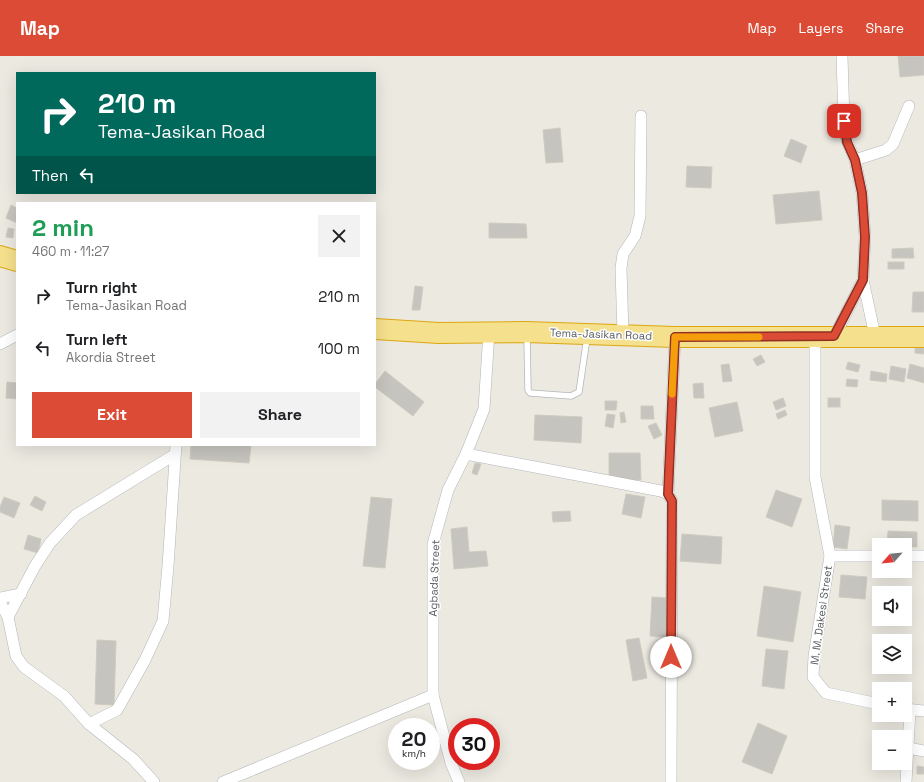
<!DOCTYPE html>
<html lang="en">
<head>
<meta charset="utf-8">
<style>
	:root { --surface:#fff; --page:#f2f2f2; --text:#202124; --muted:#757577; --accent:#dc4b35 }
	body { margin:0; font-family:"Space Grotesk",sans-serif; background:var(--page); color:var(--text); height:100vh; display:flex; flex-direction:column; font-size:15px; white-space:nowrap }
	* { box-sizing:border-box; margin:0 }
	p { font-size:13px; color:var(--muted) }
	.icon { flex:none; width:22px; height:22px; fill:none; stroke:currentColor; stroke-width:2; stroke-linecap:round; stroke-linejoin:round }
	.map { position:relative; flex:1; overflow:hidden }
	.panel { position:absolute; left:16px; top:146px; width:360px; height:244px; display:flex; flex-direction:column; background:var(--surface); border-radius:0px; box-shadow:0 4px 16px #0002 }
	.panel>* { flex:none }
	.hud { position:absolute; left:16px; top:16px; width:360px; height:122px; border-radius:0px; box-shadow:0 4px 16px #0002; background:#00695c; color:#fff; overflow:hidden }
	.needle { width:26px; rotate:243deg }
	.fabs { position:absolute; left:872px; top:482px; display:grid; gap:8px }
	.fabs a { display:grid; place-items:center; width:40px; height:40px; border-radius:0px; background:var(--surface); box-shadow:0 4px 16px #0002; font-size:20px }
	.speed { position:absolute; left:388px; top:662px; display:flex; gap:8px; font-size:20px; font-weight:700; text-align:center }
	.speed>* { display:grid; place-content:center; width:52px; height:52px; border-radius:50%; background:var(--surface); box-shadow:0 4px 16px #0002; line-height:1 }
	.speed small { font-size:10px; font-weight:400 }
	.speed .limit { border:6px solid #d22; background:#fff; color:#111 }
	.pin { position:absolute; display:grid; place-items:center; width:34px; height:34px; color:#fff; margin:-17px; border-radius:8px; box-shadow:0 2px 6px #0006 }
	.me { position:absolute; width:44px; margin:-22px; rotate:0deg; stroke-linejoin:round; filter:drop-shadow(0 0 3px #0008) }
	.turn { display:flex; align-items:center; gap:14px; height:84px; padding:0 16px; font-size:18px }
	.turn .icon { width:52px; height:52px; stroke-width:2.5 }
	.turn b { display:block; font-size:28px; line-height:34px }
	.then { display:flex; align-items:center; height:38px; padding:0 16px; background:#0003; gap:8px; font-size:15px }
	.round { display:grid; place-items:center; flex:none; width:42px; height:42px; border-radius:0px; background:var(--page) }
	.headline { display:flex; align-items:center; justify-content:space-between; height:68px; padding:0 16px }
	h1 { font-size:24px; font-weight:800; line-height:30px; color:#1e9e55 }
	.primary-button { display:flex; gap:8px; margin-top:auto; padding:8px 16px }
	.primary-button a { flex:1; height:46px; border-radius:0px; background:var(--accent); color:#fff; font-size:16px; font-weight:800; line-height:46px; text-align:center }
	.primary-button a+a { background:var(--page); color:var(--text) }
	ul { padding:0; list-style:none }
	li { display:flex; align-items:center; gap:12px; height:52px; padding:0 16px }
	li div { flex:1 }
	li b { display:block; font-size:15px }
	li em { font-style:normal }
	header { display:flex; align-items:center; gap:24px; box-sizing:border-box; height:56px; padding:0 20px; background:var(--accent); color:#fff }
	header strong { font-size:19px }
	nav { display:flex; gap:22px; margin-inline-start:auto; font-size:14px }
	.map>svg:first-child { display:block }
</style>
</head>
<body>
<header>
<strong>Map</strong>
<nav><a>Map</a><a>Layers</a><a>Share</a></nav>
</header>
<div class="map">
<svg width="924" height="726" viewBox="0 0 924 726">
	<rect width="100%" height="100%" fill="#ebe9e0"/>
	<!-- building -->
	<g fill="#c6c4be" stroke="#cfcbbf">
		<path d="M 898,0 L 924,0 L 924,19 L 900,21 Z"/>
		<path d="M 560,72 L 563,106 L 546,107 L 543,74 Z"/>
		<path d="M 791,83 L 807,90 L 801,107 L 784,100 Z"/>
		<path d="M 687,110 L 712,111 L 711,132 L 686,131 Z"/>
		<path d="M 819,135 L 822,164 L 776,168 L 773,139 Z"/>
		<path d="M 11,149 L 17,152 L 17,167 L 6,162 Z"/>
		<path d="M 489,167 L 526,168 L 527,182 L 489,182 Z"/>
		<path d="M 8,172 L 14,173 L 13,182 L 6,181 Z"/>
		<path d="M 913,192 L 914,202 L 892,202 L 892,193 Z"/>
		<rect x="888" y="206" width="16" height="7"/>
		<path d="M 415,230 L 423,231 L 420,254 L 412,254 Z"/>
		<path d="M 913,236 L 924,236 L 924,256 L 912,256 Z"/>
		<path d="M 915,285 L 924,286 L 924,298 L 915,297 Z"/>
		<path d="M 761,299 L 765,306 L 757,310 L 753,303 Z"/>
		<path d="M 848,306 L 860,309 L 858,316 L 846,313 Z"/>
		<path d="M 729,308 L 732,325 L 723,326 L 721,309 Z"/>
		<path d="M 910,308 L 924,312 L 924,327 L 907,322 Z"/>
		<path d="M 891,310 L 906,313 L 904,326 L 889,323 Z"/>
		<path d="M 385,315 L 424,346 L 413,360 L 375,331 L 375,328 Z"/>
		<path d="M 871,315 L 887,318 L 886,326 L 870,324 Z"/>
		<path d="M 847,323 L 858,324 L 857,331 L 846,330 Z"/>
		<path d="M 7,326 L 17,327 L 17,343 L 6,342 Z"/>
		<path d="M 703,327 L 704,342 L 694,342 L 693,328 Z"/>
		<path d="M 783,342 L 786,350 L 776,354 L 773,346 Z"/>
		<rect x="828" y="342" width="12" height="9"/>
		<path d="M 605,345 L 617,345 L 616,354 L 605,354 Z"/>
		<path d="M 737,346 L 743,375 L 715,381 L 709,352 Z"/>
		<path d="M 641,350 L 653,350 L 654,363 L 641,363 Z"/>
		<path d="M 785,354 L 787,359 L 778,363 L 776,358 Z"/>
		<path d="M 624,356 L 626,366 L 621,367 L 620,357 Z"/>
		<path d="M 607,358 L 615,359 L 613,372 L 605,370 Z"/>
		<path d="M 535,359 L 582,361 L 581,387 L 534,384 Z"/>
		<path d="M 656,367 L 662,379 L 654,383 L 648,370 Z"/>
		<path d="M 191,389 L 251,389 L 249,407 L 190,403 Z"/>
		<path d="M 609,397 L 640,397 L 641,424 L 609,424 Z"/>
		<path d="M 475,407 L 481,408 L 477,419 L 472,417 Z"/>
		<path d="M 776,434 L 802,443 L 792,471 L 766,461 Z"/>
		<path d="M 626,438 L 645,441 L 641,462 L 622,458 Z"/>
		<path d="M 35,440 L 46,446 L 42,455 L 30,449 Z"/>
		<path d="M 4,441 L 20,447 L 14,462 L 0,456 L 0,451 Z"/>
		<path d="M 371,441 L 392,443 L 385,512 L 363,510 Z"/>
		<path d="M 882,444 L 918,445 L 918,465 L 882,464 Z"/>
		<path d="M 570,455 L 571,465 L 553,466 L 552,456 Z"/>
		<path d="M 835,469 L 850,471 L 847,493 L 833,491 Z"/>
		<path d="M 467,471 L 469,496 L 486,495 L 488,510 L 454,513 L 451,473 Z"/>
		<path d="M 888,475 L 917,476 L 917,491 L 905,491 L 905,489 L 887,489 Z"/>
		<path d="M 682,478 L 722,481 L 721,508 L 680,505 Z"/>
		<path d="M 28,479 L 41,483 L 38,497 L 24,493 Z"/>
		<path d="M 841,519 L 867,521 L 865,543 L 839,541 Z"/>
		<path d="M 764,530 L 801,536 L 793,586 L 757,580 Z"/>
		<path d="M 652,541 L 667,542 L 665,581 L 650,580 Z"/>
		<path d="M 639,582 L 647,622 L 633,625 L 626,584 Z"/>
		<path d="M 97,584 L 116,585 L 114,649 L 95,648 Z"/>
		<path d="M 766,593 L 788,595 L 784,633 L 762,630 Z"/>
		<path d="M 758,667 L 787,680 L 772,718 L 742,706 Z"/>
		<path d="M 917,710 L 924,711 L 924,718 L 917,718 Z"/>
	</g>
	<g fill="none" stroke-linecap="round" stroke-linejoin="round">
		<!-- lane casing -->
		<g stroke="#b3b6ba" stroke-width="7">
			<path id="lane" d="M 527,280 L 528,334 L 530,337 L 571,340 L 579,336 L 587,282"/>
		</g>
		<!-- street casing -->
		<g stroke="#b3b6ba" stroke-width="12">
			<g id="street">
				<path d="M 855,104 L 886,94 L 893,88 L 909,50"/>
				<path d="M 863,224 L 875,280"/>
				<path d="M 623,279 L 621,212 L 623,198 L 635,180 L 640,160 L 641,60"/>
				<path d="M 815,280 L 815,421 L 830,500 L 814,600 L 813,621 L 826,637 L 879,648"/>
				<path d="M 834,281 L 863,224 L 865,181 L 862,137 L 855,104 L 847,85 L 844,65 L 842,0"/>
				<path d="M 0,288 L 17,279"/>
				<path d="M 466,398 L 661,435 L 668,438 L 672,445 L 671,726"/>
				<path d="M 668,438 L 675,281"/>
				<path d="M 830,500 L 879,500"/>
				<path d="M 905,500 L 924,500"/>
				<path d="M 0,542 L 21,538"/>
				<path d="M 0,546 L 8,561 L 16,600 L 24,611 L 64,640 L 89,668 L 133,703 L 154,726"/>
				<path d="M 8,561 L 35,510 L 50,487 L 76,459 L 174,399"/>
				<path d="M 905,653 L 924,655"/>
				<path d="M 89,668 L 117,654 L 145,604 L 163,565 L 168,510 L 176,389"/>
				<path d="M 909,692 L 924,695"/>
				<path d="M 223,726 L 433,639"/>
				<path d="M 459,726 L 451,707 L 433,639 L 433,488 L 448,434 L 466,398 L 484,353 L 489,276"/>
				<path d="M 906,726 L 910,654"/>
			</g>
		</g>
		<!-- highway casing -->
		<g stroke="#dca70f" stroke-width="22">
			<g id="highway">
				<path d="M 0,200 L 17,205"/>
				<path d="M 375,273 L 439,277 L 526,276 L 675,281 L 924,281"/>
			</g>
		</g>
		<!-- lane -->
		<use href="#lane" stroke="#fff" stroke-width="5.5"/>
		<!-- street -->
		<use href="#street" stroke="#fff" stroke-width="11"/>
		<!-- highway -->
		<use href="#highway" stroke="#f5e08d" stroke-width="20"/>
	</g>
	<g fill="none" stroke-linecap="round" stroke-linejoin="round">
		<!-- route casing -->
		<g stroke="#8f3122" stroke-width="10">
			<path id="route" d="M 671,601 L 672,445 L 668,438 L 675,281 L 834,280 L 863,224 L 865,181 L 862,137 L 855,104 L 847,86 L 844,65"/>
		</g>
		<!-- route -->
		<use href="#route" stroke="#dc4b35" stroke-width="7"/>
		<!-- slow -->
		<path stroke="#f59e0b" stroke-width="7" d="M 672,338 L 675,281 L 759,281"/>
	</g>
	<g text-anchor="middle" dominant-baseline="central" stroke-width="3" stroke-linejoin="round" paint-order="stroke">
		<!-- street labels -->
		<g font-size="11" fill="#595c60" stroke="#fff">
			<text transform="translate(601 278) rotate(2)">Tema-Jasikan Road</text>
			<text transform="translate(434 522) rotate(-88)">Agbada Street</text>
			<text transform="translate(821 559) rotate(-82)">M. M. Dakesi Street</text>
		</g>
	</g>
</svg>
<div class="fabs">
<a><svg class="needle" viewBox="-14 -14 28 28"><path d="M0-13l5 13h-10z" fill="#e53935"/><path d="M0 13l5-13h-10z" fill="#757577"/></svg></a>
<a><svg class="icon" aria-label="sound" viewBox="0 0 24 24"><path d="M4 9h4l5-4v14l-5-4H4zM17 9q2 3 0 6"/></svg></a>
<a><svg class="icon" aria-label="layers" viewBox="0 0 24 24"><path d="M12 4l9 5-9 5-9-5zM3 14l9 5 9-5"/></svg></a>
<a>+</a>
<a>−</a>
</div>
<div class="speed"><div>20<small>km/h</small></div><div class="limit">30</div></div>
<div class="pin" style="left:844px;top:65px;background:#d93025"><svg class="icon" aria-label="arrive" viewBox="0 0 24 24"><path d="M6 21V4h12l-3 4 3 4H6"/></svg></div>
<svg class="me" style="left:671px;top:601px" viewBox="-20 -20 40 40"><circle r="19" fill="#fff"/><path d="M0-13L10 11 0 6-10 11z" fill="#dc4b35"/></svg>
<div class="hud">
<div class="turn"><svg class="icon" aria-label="right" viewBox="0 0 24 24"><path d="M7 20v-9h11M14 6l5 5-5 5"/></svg><div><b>210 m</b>Tema-Jasikan Road</div></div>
<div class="then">Then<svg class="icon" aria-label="left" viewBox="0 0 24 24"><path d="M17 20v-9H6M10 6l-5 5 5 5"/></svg></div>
</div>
<section class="panel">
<div class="headline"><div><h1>2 min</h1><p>460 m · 11:27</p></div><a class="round"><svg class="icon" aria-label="close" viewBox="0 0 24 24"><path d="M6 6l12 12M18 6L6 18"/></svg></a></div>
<ul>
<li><svg class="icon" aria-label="right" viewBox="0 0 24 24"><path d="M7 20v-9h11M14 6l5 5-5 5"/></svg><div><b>Turn right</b><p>Tema-Jasikan Road</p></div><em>210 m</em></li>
<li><svg class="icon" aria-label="left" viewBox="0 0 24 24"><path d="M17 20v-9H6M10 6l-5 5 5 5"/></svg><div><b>Turn left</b><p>Akordia Street</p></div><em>100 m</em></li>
</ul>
<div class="primary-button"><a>Exit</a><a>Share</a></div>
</section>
</div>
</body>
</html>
